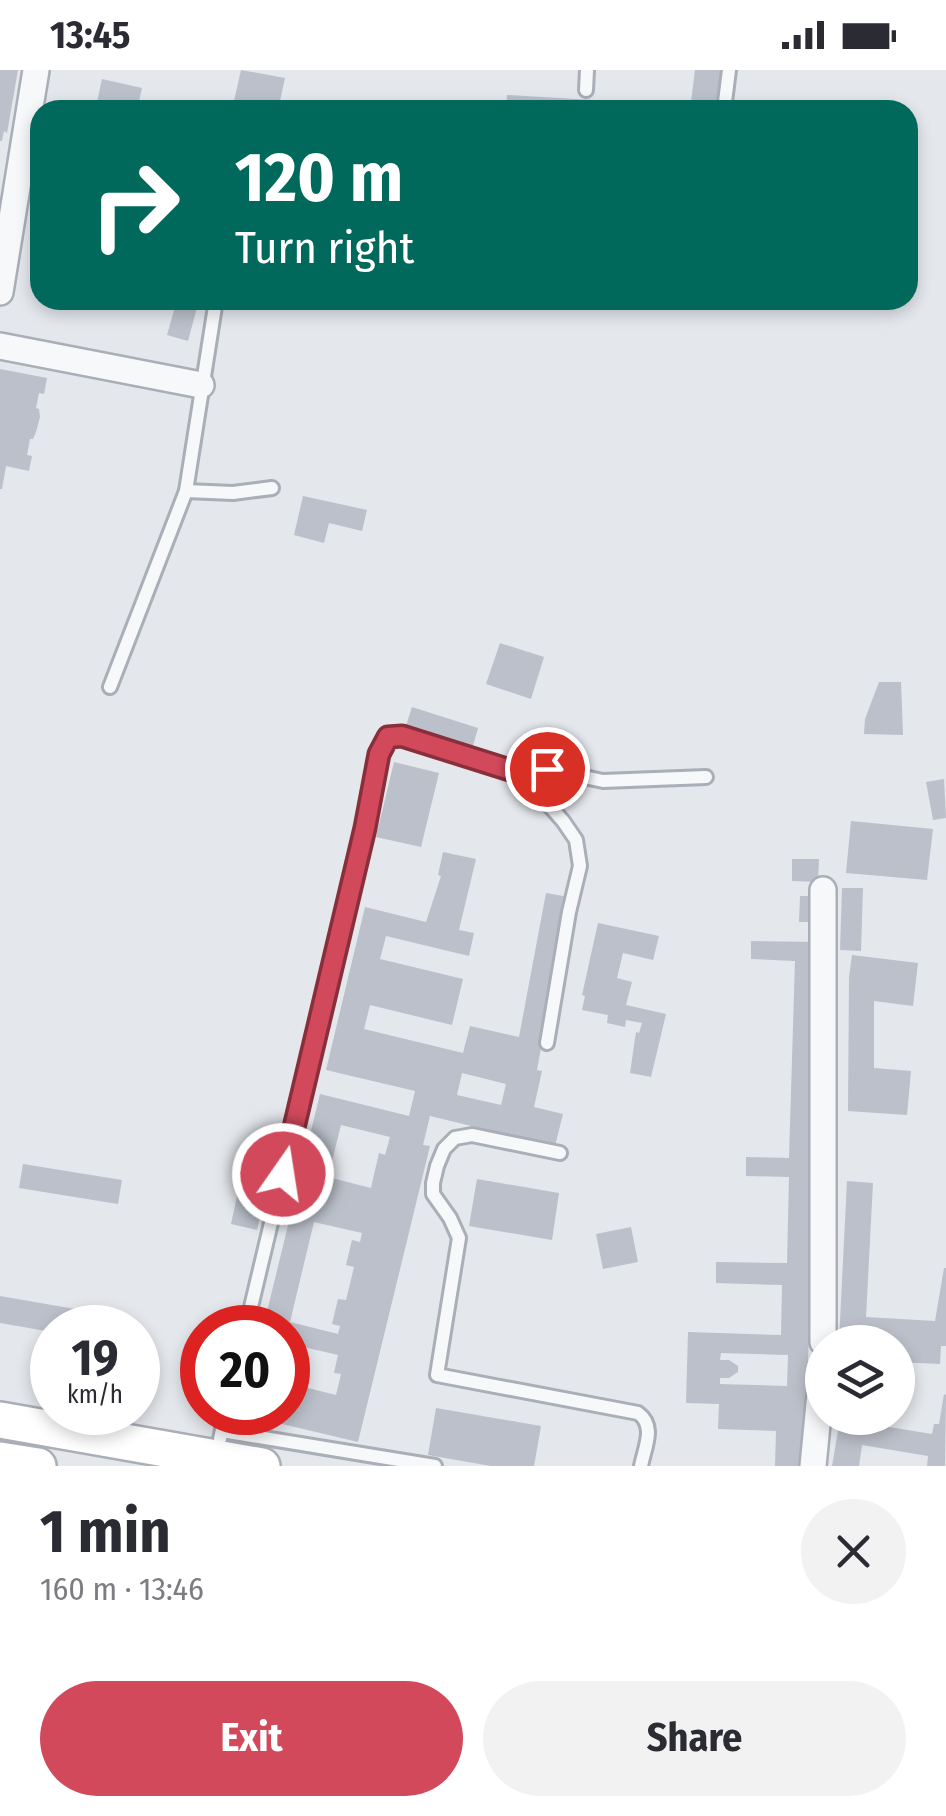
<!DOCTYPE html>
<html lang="en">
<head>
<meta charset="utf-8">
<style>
	:root { --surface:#fff; --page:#f2f2f3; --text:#2b2b33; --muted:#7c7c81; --accent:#d1495b }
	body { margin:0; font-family:"Fira Sans Condensed",sans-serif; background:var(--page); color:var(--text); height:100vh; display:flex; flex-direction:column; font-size:38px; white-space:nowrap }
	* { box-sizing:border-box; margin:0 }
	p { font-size:32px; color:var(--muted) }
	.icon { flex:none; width:55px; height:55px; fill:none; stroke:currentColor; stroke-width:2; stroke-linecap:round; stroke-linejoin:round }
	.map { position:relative; height:1396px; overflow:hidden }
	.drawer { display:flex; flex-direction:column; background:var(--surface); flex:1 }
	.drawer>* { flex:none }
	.banner { position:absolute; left:30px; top:30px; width:888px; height:210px; border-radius:30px; box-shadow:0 5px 15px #0003; background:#00695c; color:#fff; overflow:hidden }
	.tools { position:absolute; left:805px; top:1255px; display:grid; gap:20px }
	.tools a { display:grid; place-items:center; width:110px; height:110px; border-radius:50%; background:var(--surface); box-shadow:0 5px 15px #0003; font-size:50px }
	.speed { position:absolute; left:30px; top:1235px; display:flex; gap:20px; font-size:50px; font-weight:700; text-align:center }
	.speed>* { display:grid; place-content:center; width:130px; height:130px; border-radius:50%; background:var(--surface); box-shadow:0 5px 15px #0003; line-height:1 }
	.speed small { font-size:25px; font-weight:400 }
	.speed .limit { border:15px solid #d22; background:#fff; color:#111 }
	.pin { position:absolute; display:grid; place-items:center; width:85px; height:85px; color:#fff; margin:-42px; border:5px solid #fff; border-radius:50%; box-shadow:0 2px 10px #0007 }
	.me { position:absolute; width:110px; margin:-55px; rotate:13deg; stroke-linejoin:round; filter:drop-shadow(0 0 8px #0008) }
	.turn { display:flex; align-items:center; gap:35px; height:210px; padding:0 40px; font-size:45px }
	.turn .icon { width:130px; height:130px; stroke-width:2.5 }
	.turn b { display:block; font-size:70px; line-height:85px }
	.round { display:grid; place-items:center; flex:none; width:105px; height:105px; border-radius:52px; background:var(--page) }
	.overview { display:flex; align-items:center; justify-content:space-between; height:170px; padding:0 40px }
	h1 { font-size:60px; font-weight:700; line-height:75px }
	.primary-button { display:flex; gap:20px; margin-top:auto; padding:20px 40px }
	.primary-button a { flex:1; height:115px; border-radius:60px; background:var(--accent); color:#fff; font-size:40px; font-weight:700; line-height:115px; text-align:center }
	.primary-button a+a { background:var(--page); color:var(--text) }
	.status { display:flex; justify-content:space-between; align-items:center; height:70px; padding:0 50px; background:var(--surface); direction:ltr }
	.status svg { height:28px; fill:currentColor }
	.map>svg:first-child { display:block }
</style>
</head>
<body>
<div class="status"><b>13:45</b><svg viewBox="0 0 49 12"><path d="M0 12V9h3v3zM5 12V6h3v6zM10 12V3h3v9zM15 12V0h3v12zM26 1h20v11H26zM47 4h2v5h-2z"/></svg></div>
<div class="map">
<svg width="946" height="1396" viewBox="0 0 946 1396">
	<rect width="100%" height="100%" fill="#e4e7ec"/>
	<!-- building -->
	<g fill="#bbc0ca" fill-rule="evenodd">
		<path d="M 0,0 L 18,0 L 7,63 L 4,61 L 2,71 L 0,71 Z"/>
		<path d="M 241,0 L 285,8 L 278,40 L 232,40 Z"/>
		<path d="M 695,0 L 722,0 L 717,40 L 690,40 Z"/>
		<path d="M 102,9 L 142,18 L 137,40 L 97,32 Z"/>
		<path d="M 507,25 L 593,30 L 593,40 L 506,40 Z"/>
		<path d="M 177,230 L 199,230 L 188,271 L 167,265 Z"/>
		<path d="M 0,299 L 47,308 L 44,324 L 39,323 L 36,338 L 39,339 L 40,347 L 36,362 L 33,369 L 30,369 L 27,385 L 32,386 L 29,401 L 6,396 L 2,419 L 0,419 Z"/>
		<path d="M 303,426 L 367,440 L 362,461 L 329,453 L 324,473 L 294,465 Z"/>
		<path d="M 500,573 L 544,587 L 531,629 L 486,614 Z"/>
		<path d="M 879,612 L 901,612 L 903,665 L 864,664 L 865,649 Z"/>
		<path d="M 412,637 L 478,658 L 472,679 L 405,659 Z"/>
		<path d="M 394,692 L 439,703 L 421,777 L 376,767 Z"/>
		<path d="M 944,709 L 946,748 L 933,750 L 926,712 Z"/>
		<path d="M 851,751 L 933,759 L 927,810 L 846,803 Z"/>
		<path d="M 443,782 L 476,789 L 459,860 L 474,863 L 469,886 L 386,866 L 380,889 L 463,909 L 452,955 L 370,935 L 364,959 L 463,983 L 470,956 L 519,967 L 546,823 L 569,827 L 537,1000 L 542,1001 L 534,1037 L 563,1044 L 555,1076 L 430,1046 L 423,1075 L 430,1076 L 358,1372 L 240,1344 L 288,1342 L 288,1313 L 336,1325 L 341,1304 L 334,1303 L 338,1285 L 295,1275 L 288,1300 L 288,1258 L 263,1258 L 320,1024 L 409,1046 L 415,1021 L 326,1000 L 365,837 L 426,852 L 441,806 L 438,805 ZM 462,1003 L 506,1014 L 501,1035 L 457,1025 ZM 341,1055 L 390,1067 L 385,1085 L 379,1083 L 371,1118 L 328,1107 ZM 314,1152 L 362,1163 L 360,1172 L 352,1170 L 346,1195 L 354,1197 L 346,1230 L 338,1229 L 332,1254 L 340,1256 L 338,1264 L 290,1252 Z"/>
		<path d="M 792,789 L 819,789 L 818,812 L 792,811 Z"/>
		<path d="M 842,818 L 863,818 L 861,881 L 840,880 Z"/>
		<path d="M 800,826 L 818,826 L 817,852 L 799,852 Z"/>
		<path d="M 598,853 L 659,866 L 653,890 L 623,883 L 617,908 L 632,912 L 626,935 L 666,944 L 651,1007 L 630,1003 L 636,962 L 639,963 L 642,953 L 626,950 L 625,957 L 607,953 L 608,945 L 582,940 L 585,926 L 582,925 Z"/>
		<path d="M 751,871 L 820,872 L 805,1396 L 775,1396 L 776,1361 L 718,1359 L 719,1334 L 686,1333 L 688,1262 L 781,1265 L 782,1215 L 716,1213 L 716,1192 L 787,1193 L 789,1107 L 746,1106 L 746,1087 L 789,1088 L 795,891 L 751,889 ZM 721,1283 L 788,1285 L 787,1316 L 720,1314 L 720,1308 L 729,1308 L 738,1302 L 738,1296 L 729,1290 L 720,1290 Z"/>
		<path d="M 852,885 L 918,893 L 913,936 L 874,931 L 874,998 L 911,1001 L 907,1045 L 848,1041 L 849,907 Z"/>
		<path d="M 246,1084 L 273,1090 L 257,1160 L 231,1154 Z"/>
		<path d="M 23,1094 L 122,1110 L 118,1134 L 19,1118 Z"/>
		<path d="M 477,1109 L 559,1123 L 552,1170 L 469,1156 Z"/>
		<path d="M 847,1111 L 873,1113 L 866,1247 L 935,1251 L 944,1198 L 946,1198 L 946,1276 L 941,1276 L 940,1294 L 898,1292 L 898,1272 L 839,1271 Z"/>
		<path d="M 631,1157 L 638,1192 L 603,1199 L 596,1164 Z"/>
		<path d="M 0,1226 L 115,1246 L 113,1258 L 52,1258 L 52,1262 L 0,1253 Z"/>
		<path d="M 944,1324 L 946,1325 L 945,1396 L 927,1396 L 928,1386 L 862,1375 L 859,1396 L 832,1396 L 840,1349 L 932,1364 L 934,1354 L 939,1354 Z"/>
		<path d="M 436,1338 L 541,1356 L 534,1396 L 491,1396 L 428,1385 Z"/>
	</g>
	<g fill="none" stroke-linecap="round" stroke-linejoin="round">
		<!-- lane casing -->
		<g stroke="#a9aeb7" stroke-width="18">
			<g id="lane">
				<path d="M 586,20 L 587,0"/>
				<path d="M 724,40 L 729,0"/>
				<path d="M 186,421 L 233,423 L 272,418"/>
				<path d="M 110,617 L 186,421 L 216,230"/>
				<path d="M 510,700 L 547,699 L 603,711 L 706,707"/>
				<path d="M 560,1083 L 472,1065 L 455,1068 L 444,1079 L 437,1096 L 433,1113 L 433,1124 L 450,1148 L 459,1168 L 437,1305 L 638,1343 C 656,1356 645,1376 641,1396"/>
				<path d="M 246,1258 L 365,758 L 379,684 L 388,667 L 402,666 L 510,700 L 533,717 L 563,751 L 576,770 L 580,796 L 569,842 L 547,973"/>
				<path d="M 222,1361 L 435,1396"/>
				<path d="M 220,1369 L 226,1342"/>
			</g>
		</g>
		<!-- street casing -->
		<g stroke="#a9aeb7" stroke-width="30">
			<g id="street">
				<path d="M 0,222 L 36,0"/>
				<path d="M 0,276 L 201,315"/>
				<path d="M 823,820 L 823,1272"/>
				<path d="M 813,1396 L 822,1303"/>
			</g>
		</g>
		<!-- secondary casing -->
		<g stroke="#a9aeb7" stroke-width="40">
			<g id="secondary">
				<path d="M 0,1350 L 262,1396"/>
				<path d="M 0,1390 L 38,1396"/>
			</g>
		</g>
		<!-- lane -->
		<use href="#lane" stroke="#f7f8fa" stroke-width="12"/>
		<!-- street -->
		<use href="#street" stroke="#f7f8fa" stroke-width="25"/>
		<!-- secondary -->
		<use href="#secondary" stroke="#fff" stroke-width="35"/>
	</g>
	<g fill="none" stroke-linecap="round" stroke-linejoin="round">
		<!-- route casing -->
		<g stroke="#882f3b" stroke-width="25">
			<path id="route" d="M 283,1104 L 365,758 L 379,684 L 388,667 L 402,666 L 510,700 L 547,699"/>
		</g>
		<!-- route -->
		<use href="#route" stroke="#d1495b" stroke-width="18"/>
	</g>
</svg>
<div class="tools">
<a><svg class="icon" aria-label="layers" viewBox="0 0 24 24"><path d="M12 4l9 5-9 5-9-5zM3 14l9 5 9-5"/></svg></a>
</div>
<div class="speed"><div>19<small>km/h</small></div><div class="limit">20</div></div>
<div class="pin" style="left:547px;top:699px;background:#d93025"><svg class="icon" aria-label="arrive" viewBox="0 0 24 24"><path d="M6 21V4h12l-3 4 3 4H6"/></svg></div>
<svg class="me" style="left:283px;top:1104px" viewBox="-20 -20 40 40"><circle r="17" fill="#d1495b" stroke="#fff" stroke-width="3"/><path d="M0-11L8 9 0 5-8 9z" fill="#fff"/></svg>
<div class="banner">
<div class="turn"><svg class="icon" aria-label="right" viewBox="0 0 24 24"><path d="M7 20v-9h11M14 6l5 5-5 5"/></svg><div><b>120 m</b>Turn right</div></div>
</div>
</div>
<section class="drawer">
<div class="overview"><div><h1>1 min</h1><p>160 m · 13:46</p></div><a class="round"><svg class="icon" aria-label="close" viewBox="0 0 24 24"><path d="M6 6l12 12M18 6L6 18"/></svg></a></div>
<div class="primary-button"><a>Exit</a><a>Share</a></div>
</section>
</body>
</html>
